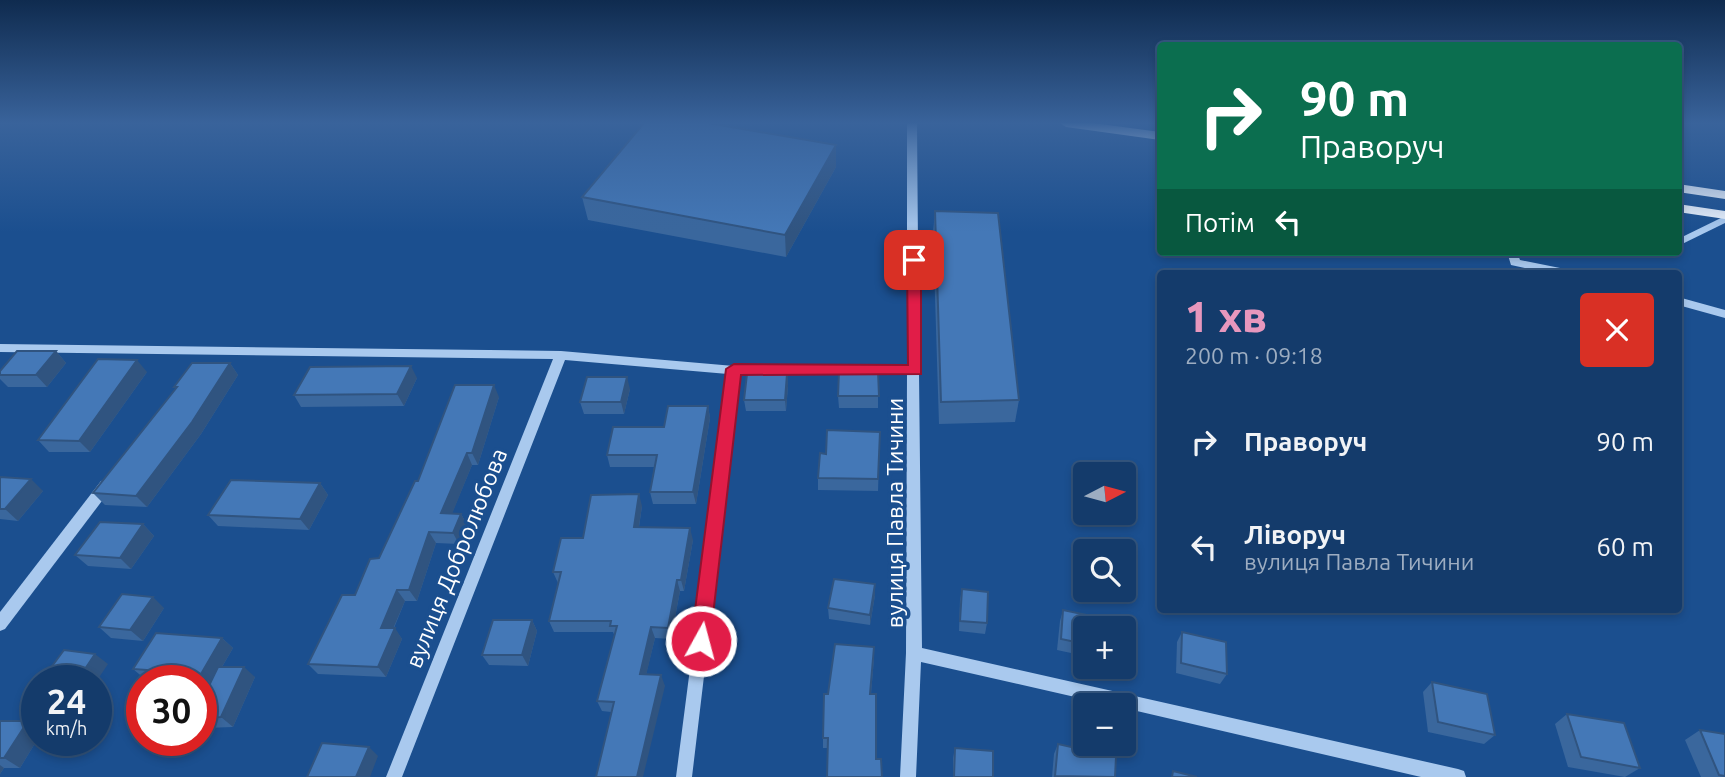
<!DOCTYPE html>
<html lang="uk">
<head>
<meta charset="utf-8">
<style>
	:root { --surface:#143b6b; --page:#1d4271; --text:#f1f3f6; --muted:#9dadc1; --line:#33557e; --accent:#e797bd }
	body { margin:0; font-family:Ubuntu,sans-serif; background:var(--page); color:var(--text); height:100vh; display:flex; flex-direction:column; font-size:26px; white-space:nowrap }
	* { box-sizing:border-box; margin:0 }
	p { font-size:23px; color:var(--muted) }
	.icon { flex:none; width:38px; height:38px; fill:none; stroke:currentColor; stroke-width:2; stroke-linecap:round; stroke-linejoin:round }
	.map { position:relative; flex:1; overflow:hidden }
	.side { position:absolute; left:1157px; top:270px; width:525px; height:343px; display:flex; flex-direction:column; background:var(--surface); border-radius:7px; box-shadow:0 4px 10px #0003,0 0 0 2px var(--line) }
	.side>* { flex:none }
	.hud { position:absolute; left:1157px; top:42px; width:525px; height:214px; border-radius:7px; box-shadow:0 4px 10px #0003,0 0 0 2px var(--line); background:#0b6e4f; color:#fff; overflow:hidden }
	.needle { width:46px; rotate:84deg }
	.fabs { position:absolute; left:1073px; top:462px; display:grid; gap:14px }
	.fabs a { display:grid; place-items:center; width:63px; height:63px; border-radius:7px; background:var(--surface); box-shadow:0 4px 10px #0003,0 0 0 2px var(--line); font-size:35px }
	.speed { position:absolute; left:21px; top:665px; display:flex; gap:14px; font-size:35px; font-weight:700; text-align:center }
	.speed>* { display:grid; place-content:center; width:91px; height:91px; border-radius:50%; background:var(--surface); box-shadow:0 4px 10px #0003,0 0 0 2px var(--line); line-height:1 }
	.speed small { font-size:18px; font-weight:400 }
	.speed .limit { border:10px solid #d22; background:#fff; color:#111 }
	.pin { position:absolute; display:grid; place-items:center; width:60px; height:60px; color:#fff; margin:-30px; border-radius:14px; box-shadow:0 4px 10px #0006 }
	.me { position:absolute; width:77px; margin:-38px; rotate:7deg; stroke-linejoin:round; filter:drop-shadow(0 0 5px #0008) }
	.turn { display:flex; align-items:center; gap:24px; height:147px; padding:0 28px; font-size:32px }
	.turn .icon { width:91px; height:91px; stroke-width:2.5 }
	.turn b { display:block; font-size:49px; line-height:60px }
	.then { display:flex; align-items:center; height:66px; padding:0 28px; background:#0003; gap:14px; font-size:26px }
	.round { display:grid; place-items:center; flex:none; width:74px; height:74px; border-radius:7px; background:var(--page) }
	.head { display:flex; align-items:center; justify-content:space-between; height:119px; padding:0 28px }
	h1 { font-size:42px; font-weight:800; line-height:52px; color:var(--accent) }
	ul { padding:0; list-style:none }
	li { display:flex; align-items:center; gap:21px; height:105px; padding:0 28px }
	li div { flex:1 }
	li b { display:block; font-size:26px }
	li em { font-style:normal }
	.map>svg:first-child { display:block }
</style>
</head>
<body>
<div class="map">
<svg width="1725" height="777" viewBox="0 0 1725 777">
	<rect width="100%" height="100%" fill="#1b4f8f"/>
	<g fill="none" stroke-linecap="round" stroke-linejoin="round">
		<!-- minor -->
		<g fill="#a9c9ee" fill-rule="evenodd">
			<path d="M 907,123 L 917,123 L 919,367 L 921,370 L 919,373 L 922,648 L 1458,769 L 1464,771 L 1466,777 L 1421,777 L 1124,708 L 1124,705 L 1110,705 L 921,662 L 916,777 L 900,777 L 906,653 L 907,374 L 740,374 L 692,777 L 676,777 L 728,374 L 565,360 L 402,777 L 386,777 L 553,359 L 0,352 L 0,344 L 561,351 L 734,366 L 907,366 Z"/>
			<path d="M 1725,216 L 1725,223 L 1678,246 L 1678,239 Z"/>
			<path d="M 1507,252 L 1517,252 L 1520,260 L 1565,269 L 1570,273 L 1548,273 L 1511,265 Z"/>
			<path d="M 1678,297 L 1725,310 L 1725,318 L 1678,305 Z"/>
			<path d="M 106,480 L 111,481 L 113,485 L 111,489 L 5,629 L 0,631 L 0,612 L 101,481 Z"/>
		</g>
		<!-- major -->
		<g fill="#f0f6ff" fill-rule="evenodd">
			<path d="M 1060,123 L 1093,123 L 1160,132 L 1160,140 L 1066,127 Z"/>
			<path d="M 1678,184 L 1725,191 L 1725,199 L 1678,192 Z"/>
			<path d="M 1678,204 L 1725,211 L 1725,219 L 1678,212 Z"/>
		</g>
	</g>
	<!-- wall -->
	<g fill="#3a679d">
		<path d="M 836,145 L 836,167 L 786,257 L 588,220 L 582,197 Z"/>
		<path d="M 935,211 L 1019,400 L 1015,422 L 939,424 L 933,233 Z"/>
		<path d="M 56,351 L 66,363 L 47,387 L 8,387 L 0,379 L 0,371 Z"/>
		<path d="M 230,363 L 238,375 L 201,434 L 147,507 L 105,505 L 93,493 L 176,389 L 174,387 Z"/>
		<path d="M 878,371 L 878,408 L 839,408 L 838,396 Z"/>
		<path d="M 147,372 L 90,452 L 49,452 L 38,440 Z"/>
		<path d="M 787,374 L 788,386 L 786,411 L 746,411 L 744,400 Z"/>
		<path d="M 417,378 L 404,406 L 301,407 L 294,395 Z"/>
		<path d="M 630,389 L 624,414 L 584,414 L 580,402 Z"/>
		<path d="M 499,397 L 478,465 L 472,465 L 452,513 L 461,514 L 467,525 L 459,544 L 436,543 L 417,601 L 405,601 L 394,628 L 402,639 L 386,677 L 318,674 L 308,664 L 355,595 L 379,558 L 418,481 Z"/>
		<path d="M 708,406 L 710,418 L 696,504 L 653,504 L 650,492 L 654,467 L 610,467 L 607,455 Z"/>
		<path d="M 880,432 L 878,491 L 818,490 L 818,478 L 826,454 Z"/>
		<path d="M 0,477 L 43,491 L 18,521 L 0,519 Z"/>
		<path d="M 320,483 L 328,495 L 309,530 L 218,526 L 208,515 Z"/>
		<path d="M 642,506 L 639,527 L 693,540 L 684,591 L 680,591 L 671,639 L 655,638 L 646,674 L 665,686 L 611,712 L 602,711 L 597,701 L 615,637 L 613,632 L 554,632 L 549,621 L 558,583 L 553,572 L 583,538 Z"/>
		<path d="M 143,524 L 154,536 L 131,569 L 88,566 L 75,555 Z"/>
		<path d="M 962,589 L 987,623 L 985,634 L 959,631 L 960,600 Z"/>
		<path d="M 875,595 L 870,625 L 829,619 L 828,608 Z"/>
		<path d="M 164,608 L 143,641 L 111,638 L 99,627 Z"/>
		<path d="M 1063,610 L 1085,628 L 1085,656 L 1057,650 L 1060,621 Z"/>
		<path d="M 532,620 L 537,631 L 528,666 L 489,665 L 482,655 Z"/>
		<path d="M 1182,632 L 1227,674 L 1220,684 L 1176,673 L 1177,642 Z"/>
		<path d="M 222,638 L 233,648 L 222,667 L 255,677 L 233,727 L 205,728 L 201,725 L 201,702 L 210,684 L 201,684 L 201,681 L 163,681 L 145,679 L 133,669 Z"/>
		<path d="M 874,658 L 871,694 L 876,759 L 882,777 L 828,748 L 823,748 L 823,738 L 828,694 Z"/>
		<path d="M 1432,682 L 1495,735 L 1484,744 L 1428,732 L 1423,692 Z"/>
		<path d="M 1567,714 L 1640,768 L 1625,777 L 1568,767 L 1555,724 Z"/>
		<path d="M 0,721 L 28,721 L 37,727 L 37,740 L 20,768 L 4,768 L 0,774 Z"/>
		<path d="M 1700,730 L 1725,734 L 1725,777 L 1701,777 L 1685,740 Z"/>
		<path d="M 1058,744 L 1115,777 L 1052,777 L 1054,754 Z"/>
		<path d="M 955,748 L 993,777 L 953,777 L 953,758 Z"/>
	</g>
	<!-- shaded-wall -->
	<g fill="#305480">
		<path d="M 836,145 L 836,167 L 786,257 L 785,235 Z"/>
		<path d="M 56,351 L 66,363 L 47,387 L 36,375 Z"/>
		<path d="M 137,360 L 147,372 L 90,452 L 79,441 Z"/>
		<path d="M 230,363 L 238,375 L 201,434 L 147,507 L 136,496 Z"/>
		<path d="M 411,366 L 417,378 L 404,406 L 397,394 Z"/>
		<path d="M 787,374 L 788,386 L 786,411 L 785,400 Z"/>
		<path d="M 627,377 L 630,389 L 624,414 L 621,402 Z"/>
		<path d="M 494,385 L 499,397 L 478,465 L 472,453 Z"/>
		<path d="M 708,406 L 710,418 L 696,504 L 693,492 Z"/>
		<path d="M 467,453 L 472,465 L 448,524 L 441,513 Z"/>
		<path d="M 31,479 L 43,491 L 18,521 L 5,509 Z"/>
		<path d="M 320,483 L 328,495 L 309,530 L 300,519 Z"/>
		<path d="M 639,494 L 642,506 L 637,539 L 634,527 Z"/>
		<path d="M 461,514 L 467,525 L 459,544 L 453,533 Z"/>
		<path d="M 143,524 L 154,536 L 131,569 L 120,558 Z"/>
		<path d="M 690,528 L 693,540 L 684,591 L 681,580 Z"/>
		<path d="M 429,532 L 436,543 L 417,601 L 409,590 Z"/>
		<path d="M 677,580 L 680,591 L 671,639 L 668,628 Z"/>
		<path d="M 875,584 L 875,595 L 870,625 L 870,615 Z"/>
		<path d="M 397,590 L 405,601 L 389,638 L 381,628 Z"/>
		<path d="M 153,597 L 164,608 L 143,641 L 130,630 Z"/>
		<path d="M 532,620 L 537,631 L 528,666 L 522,655 Z"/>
		<path d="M 651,627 L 655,638 L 644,684 L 640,674 Z"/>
		<path d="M 395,628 L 402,639 L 386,677 L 378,667 Z"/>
		<path d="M 222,638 L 233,648 L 212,684 L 201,674 Z"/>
		<path d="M 95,654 L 108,664 L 96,682 L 96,681 L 77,681 Z"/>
		<path d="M 244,667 L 255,677 L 233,727 L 221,717 Z"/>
		<path d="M 661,675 L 665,686 L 643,777 L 637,777 Z"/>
		<path d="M 28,721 L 37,727 L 37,740 L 20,768 L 4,758 Z"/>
		<path d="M 369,747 L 378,756 L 370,777 L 356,777 Z"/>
		<path d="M 0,765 L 4,768 L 0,774 Z"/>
	</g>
	<!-- building -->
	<g fill="#4478b7" stroke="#305480" stroke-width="2">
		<path d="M 644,123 L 708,123 L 836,145 L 785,235 L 582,197 Z"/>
		<path d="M 935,211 L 998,213 L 1019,400 L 941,402 Z"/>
		<path d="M 17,351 L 56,351 L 36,375 L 0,375 L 0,371 Z"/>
		<path d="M 98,359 L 137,360 L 79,441 L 38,440 Z"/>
		<path d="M 192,363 L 230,363 L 192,422 L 136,496 L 93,493 L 177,387 L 174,387 Z"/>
		<path d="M 411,366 L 397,394 L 294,395 L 310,367 Z"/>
		<path d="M 839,371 L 878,371 L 879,396 L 838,396 Z"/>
		<path d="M 747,374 L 787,374 L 785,400 L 744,400 Z"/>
		<path d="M 587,377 L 627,377 L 621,402 L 580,402 Z"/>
		<path d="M 455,385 L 494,385 L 472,453 L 467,453 L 441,513 L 461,514 L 453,533 L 429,532 L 409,590 L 397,590 L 381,628 L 395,628 L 378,667 L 308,664 L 342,595 L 355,595 L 370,559 L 379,558 L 415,481 L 418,481 Z"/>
		<path d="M 668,406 L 708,406 L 693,492 L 650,492 L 657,455 L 607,455 L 613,427 L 664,427 Z"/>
		<path d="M 827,430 L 880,432 L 878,479 L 818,478 L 820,453 L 826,454 Z"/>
		<path d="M 0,477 L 31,479 L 5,509 L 0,509 Z"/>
		<path d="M 231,480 L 320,483 L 300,519 L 208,515 Z"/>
		<path d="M 639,494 L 634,527 L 690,528 L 681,580 L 677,580 L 668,628 L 651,627 L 640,674 L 661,675 L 637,777 L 596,777 L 614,702 L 597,701 L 617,626 L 610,626 L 611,621 L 549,621 L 561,572 L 553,572 L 561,538 L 583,538 L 591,495 Z"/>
		<path d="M 100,522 L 143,524 L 120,558 L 75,555 Z"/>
		<path d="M 834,579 L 875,584 L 870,615 L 828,608 Z"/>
		<path d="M 962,589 L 988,592 L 987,623 L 960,621 Z"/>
		<path d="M 122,594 L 153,597 L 130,630 L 99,627 Z"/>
		<path d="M 1063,610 L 1106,619 L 1106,628 L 1085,628 L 1085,644 L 1061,639 Z"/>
		<path d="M 493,620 L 532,620 L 522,655 L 482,655 Z"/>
		<path d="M 1182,632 L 1226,642 L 1227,674 L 1181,663 Z"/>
		<path d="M 156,633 L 222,638 L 201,674 L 133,669 Z"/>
		<path d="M 835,644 L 874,647 L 870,694 L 876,694 L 876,759 L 881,759 L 882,777 L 827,777 L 828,738 L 823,738 L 824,694 L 828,694 Z"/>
		<path d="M 64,650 L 95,654 L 77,681 L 41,681 Z"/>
		<path d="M 218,667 L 244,667 L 221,717 L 201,718 L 201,702 Z"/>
		<path d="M 1432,682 L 1487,694 L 1495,735 L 1438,722 Z"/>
		<path d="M 1567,714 L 1624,723 L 1640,768 L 1581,757 Z"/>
		<path d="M 0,721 L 28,721 L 4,758 L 0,758 Z"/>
		<path d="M 1700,730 L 1725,734 L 1725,776 L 1719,775 Z"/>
		<path d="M 322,743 L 369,747 L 356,777 L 307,777 Z"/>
		<path d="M 1058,744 L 1116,757 L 1115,777 L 1055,776 Z"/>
		<path d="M 955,748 L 993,751 L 993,777 L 954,777 Z"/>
		<path d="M 1173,771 L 1197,777 L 1172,777 Z"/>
	</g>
	<!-- sky -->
	<linearGradient id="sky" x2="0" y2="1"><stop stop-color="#0f2b4f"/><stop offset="0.53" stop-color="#39639b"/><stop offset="1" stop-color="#39639b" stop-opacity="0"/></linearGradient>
	<rect width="1725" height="232" fill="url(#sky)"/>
	<!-- route -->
	<path fill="#e11d48" stroke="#92132f" stroke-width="2" d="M 914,256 L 921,260 L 921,374 L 741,375 L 710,641 L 708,648 L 701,650 L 694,648 L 691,641 L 726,369 L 734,364 L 908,365 L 907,260 Z"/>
	<g text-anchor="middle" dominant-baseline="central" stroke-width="7" stroke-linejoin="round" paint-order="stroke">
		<!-- street labels -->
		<g font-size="23" fill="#fff" stroke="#1b4f8f">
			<text transform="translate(894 513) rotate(-90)">вулиця Павла Тичини</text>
			<text transform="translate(456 558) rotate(-68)">вулиця Добролюбова</text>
		</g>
	</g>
</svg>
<div class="fabs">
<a><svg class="needle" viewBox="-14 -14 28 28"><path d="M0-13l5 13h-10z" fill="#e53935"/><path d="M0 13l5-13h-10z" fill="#9dadc1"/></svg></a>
<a><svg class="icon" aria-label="search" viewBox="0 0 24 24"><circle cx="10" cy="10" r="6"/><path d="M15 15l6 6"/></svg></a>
<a>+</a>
<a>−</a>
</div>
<div class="speed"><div>24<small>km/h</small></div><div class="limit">30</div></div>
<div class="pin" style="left:914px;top:260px;background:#d93025"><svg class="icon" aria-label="arrive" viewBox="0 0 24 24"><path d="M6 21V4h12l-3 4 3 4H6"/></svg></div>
<svg class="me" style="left:701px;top:641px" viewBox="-20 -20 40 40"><circle r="17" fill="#e11d48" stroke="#fff" stroke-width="3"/><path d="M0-11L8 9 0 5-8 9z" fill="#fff"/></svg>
<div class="hud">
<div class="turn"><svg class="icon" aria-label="right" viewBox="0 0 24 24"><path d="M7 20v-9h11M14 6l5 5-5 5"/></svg><div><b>90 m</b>Праворуч</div></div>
<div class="then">Потім<svg class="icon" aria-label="left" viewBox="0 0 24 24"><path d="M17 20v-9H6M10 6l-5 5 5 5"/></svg></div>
</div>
<section class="side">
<div class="head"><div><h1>1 хв</h1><p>200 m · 09:18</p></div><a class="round" style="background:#d93025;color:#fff"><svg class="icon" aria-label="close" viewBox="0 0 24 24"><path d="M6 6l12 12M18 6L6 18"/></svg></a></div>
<ul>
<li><svg class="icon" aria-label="right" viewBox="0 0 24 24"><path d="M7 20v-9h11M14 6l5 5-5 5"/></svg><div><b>Праворуч</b></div><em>90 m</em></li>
<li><svg class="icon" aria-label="left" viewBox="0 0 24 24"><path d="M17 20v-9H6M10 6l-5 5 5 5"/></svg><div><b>Ліворуч</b><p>вулиця Павла Тичини</p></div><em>60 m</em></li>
</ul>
</section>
</div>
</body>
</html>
